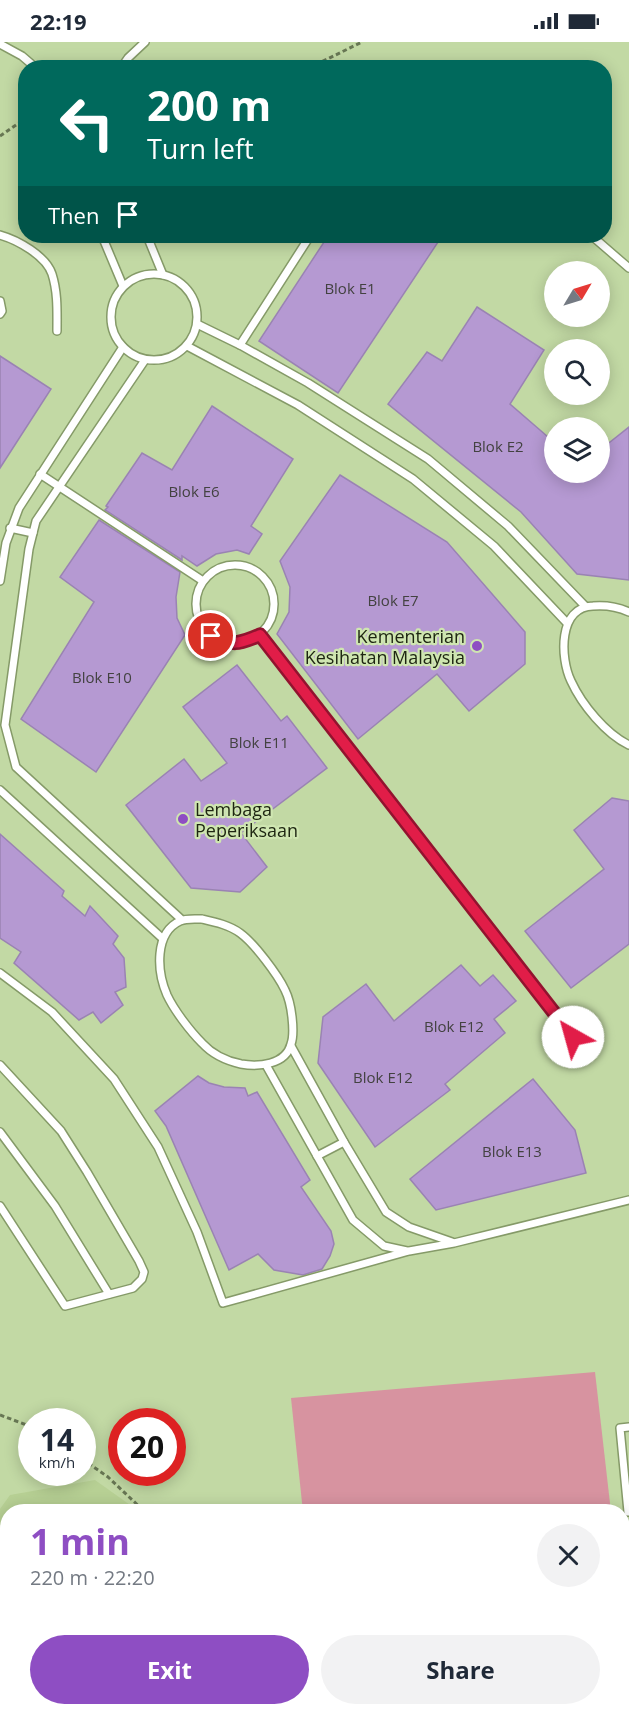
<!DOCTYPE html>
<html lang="en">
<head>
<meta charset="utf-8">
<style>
	:root { --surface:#fff; --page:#f2f2f3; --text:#1f2937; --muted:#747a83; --accent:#8e4ec3 }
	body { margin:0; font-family:"Open Sans",sans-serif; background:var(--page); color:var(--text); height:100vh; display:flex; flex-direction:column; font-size:22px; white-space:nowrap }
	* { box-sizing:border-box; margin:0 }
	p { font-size:20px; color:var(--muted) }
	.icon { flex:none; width:33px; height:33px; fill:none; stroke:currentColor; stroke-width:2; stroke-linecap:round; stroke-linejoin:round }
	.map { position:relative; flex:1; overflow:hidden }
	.sheet { position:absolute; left:0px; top:1462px; width:630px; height:212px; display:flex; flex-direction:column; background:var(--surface); border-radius:24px 24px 0 0; box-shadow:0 3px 15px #0003 }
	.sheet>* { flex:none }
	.hud { position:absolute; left:18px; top:18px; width:594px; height:183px; border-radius:24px; box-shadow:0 3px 15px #0003; background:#00695c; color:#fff; overflow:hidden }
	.needle { width:39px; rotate:52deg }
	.tools { position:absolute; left:544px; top:219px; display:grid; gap:12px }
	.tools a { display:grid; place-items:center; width:66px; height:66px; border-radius:50%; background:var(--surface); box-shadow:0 3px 15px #0003; font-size:30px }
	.speed { position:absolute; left:18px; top:1366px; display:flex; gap:12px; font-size:30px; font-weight:700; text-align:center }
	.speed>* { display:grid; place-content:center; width:78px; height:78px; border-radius:50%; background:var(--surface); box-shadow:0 3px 15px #0003; line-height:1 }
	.speed small { font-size:15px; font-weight:400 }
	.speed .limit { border:9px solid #d22; background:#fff; color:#111 }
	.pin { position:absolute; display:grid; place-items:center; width:51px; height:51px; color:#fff; margin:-26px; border:3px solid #fff; border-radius:50%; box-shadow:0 2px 6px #0007 }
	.me { position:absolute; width:66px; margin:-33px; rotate:322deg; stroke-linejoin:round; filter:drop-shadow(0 0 4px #0008) }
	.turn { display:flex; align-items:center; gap:21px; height:126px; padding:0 30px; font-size:27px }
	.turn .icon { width:78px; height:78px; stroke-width:2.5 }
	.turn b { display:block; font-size:42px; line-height:51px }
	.then { display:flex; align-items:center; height:57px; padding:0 30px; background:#0003; gap:12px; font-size:22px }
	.round { display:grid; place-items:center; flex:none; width:63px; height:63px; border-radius:32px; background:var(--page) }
	.head { display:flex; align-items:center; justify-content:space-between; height:102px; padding:0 30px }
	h1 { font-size:36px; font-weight:700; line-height:45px; color:var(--accent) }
	.primary-button { display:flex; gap:12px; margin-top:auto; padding:12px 30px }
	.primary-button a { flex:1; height:69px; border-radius:36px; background:var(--accent); color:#fff; font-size:24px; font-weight:700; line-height:69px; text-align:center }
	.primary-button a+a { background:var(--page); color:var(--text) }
	.status { display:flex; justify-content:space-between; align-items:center; height:42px; padding:0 30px; background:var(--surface); direction:ltr }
	.status svg { height:16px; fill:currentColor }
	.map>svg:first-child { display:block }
</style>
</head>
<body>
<div class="status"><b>22:19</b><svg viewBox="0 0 49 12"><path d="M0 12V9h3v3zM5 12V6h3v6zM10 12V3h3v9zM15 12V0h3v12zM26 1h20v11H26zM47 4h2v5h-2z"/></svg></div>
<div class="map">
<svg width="629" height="1673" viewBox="0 0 629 1673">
	<rect width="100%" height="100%" fill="#c2d9a4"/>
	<!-- built -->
	<path fill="#b7d094" d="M 95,1438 L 140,1470 L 8,1470 L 8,1666 L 622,1666 L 623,1550 L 629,1548 L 629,1673 L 0,1673 L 0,1467 L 10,1453 Z"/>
	<!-- green -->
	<path fill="#d793a0" d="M 595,1330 L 611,1470 L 303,1470 L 291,1356 Z"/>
	<!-- building -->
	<g fill="#b599d2" stroke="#9a83b3" stroke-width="1.5">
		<path d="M 328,194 L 442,194 L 338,351 L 259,299 Z"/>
		<path d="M 477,265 L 544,308 L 510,362 L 555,401 L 555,430 L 600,430 L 600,408 L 629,385 L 629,538 L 577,532 L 521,470 L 388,362 L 427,310 L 442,319 Z"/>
		<path d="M 0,314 L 51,347 L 0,426 Z"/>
		<path d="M 212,364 L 293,417 L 251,484 L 262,492 L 249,512 L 237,508 L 216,512 L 197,524 L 182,514 L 182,518 L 105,468 L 108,465 L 106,464 L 142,411 L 172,428 Z"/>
		<path d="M 340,433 L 447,500 L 525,590 L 525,622 L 469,669 L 437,632 L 358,697 L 277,592 L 289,570 L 290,545 L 280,519 Z"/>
		<path d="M 99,478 L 180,530 L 176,555 L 177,576 L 185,593 L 96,730 L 21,677 L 94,560 L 60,535 Z"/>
		<path d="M 237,623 L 281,679 L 287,674 L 327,726 L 241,791 L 267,825 L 240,850 L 191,846 L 126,763 L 184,717 L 201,739 L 227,721 L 183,665 Z"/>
		<path d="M 612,756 L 629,759 L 629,902 L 571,946 L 525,889 L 604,827 L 574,788 Z"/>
		<path d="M 0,792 L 64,849 L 62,854 L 85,874 L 90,864 L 118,894 L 113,902 L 124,916 L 126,945 L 115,950 L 123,963 L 101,981 L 93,970 L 79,978 L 14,921 L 21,910 L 0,896 Z"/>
		<path d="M 461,923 L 480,944 L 493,933 L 516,959 L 494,977 L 505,991 L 445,1042 L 450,1048 L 375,1105 L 318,1021 L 323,975 L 366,942 L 394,979 Z"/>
		<path d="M 198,1034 L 209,1041 L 224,1045 L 245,1046 L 248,1054 L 257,1050 L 310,1138 L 301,1145 L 331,1189 L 334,1202 L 330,1214 L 322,1227 L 303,1233 L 274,1228 L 258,1212 L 229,1228 L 166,1084 L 155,1069 Z"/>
		<path d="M 533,1037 L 575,1088 L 586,1131 L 436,1168 L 410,1137 Z"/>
	</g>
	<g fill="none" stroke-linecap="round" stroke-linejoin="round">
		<!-- lane casing -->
		<g stroke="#859a68" stroke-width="10">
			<g id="lane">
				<path d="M 0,2 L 22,14 L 36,26"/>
				<path d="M 121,26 L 128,16 L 145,0"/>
				<path d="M 0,193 C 18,198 46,214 52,232 C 58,251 57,270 57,289"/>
				<path d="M 102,194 L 123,244"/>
				<path d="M 147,194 L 163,233"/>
				<path d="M 592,194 L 629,226"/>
				<circle cx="154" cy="275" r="43"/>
				<path d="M 0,259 L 2,269 L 0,272"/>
				<path d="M 197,282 L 240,303 L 308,341 L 428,417 L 508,484 L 585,564"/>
				<path d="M 240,303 L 310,194"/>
				<path d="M 187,304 L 298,363 L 413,437 L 494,504 L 567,581"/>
				<path d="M 145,318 L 36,479 L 29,507 L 5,683 L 16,725 L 182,878"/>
				<path d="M 40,432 L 203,539"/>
				<path d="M 10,486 L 33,491"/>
				<circle cx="235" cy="562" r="39"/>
				<path d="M 0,539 L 6,501 L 19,466 L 123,305"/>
				<path d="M 629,570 C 618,565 605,563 593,564 C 558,565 560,616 571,639 C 582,663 606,692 629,703"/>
				<path d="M 260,593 L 573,995"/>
				<path d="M 0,748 L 162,896"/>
				<path d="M 202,877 C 215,880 229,883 240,891 C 254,901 278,933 285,948 C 289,956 291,966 292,975 C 293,984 294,994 291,1002 C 286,1023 258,1025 241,1022 C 227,1019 212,1012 202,1001 C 190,989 174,968 167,953 C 157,930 154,891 180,879 C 186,876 195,877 202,877 Z"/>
				<path d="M 0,931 L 52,970 L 114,1037 L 158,1105 L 197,1190 L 223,1261 L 409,1209 L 454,1201 L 629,1158"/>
				<path d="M 291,1004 L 344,1100 L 386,1170 L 409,1185 L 452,1200"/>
				<path d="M 0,1023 L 61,1089 L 87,1130 L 139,1219 L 144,1230 L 142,1237 L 133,1246 L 65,1264 L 0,1164"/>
				<path d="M 266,1023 L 353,1178 L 384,1204 L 407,1209"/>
				<path d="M 0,1090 L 55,1164 L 109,1252"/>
				<path d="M 317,1114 L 344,1100"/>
				<path d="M 629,1385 L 620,1386 L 628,1470 L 629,1470"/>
				<path d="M 0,1511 L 8,1507"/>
			</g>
		</g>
		<!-- street casing -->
		<g stroke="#859a68" stroke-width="16">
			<g id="street">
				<path d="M 622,1561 L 629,1560"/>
				<path d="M 622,1580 L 629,1579"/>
				<path d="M 354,1666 L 365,1669 L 376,1666"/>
			</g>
		</g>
		<!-- path -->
		<g stroke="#687754" stroke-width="3" stroke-dasharray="4.5 3" stroke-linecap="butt">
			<path d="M 309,26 L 362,0"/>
			<path d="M 0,94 L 26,76"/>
			<path d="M 0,1373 L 32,1385"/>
			<path d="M 82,1417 L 108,1435 L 145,1470"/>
		</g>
		<!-- lane -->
		<use href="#lane" stroke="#fff" stroke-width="7"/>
		<!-- street -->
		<use href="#street" stroke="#fff" stroke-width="14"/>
	</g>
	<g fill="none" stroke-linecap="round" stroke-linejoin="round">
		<!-- route casing -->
		<g stroke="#92132f" stroke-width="15">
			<path id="route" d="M 211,594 C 234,603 237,603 260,593 L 573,995"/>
		</g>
		<!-- route -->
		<use href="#route" stroke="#e11d48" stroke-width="10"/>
	</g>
	<!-- markers -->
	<g fill="#8e4ec3" stroke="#cfe6b1" stroke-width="2">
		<circle cx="477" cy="604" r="6"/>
		<circle cx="183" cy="777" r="6"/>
	</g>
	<g text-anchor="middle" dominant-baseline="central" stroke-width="4.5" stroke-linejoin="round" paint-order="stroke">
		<!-- number labels -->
		<g font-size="15" fill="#434241">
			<text x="350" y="246">Blok E1</text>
			<text x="498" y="404">Blok E2</text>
			<text x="194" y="449">Blok E6</text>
			<text x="393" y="558">Blok E7</text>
			<text x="102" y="635">Blok E10</text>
			<text x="259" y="700">Blok E11</text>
			<text x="454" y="984">Blok E12</text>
			<text x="383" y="1035">Blok E12</text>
			<text x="512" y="1109">Blok E13</text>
		</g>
		<!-- poi labels -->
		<g font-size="18" fill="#1d2511" stroke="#cfe6b1" text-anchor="end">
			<text x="465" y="594">Kementerian<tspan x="465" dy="21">Kesihatan Malaysia</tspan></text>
			<text x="195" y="767" text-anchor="start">Lembaga<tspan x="195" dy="21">Peperiksaan</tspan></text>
		</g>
	</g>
</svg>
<div class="tools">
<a><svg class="needle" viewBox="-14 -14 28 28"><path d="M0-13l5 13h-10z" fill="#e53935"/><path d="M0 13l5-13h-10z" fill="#747a83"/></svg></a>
<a><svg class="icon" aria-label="search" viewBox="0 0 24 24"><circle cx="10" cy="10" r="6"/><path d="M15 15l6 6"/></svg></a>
<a><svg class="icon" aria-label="layers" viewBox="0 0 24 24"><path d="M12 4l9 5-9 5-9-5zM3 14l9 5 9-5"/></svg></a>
</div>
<div class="speed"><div>14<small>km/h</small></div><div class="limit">20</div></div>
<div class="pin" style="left:211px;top:594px;background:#d93025"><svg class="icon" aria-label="arrive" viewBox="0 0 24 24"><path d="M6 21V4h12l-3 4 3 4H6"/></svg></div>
<svg class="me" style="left:573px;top:995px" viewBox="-20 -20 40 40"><circle r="19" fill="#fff"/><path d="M0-13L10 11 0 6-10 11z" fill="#e11d48"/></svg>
<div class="hud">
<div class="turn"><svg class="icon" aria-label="left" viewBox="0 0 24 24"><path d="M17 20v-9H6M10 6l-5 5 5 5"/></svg><div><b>200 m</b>Turn left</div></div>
<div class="then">Then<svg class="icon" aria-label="arrive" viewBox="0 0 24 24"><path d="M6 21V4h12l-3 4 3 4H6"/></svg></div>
</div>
<section class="sheet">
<div class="head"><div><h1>1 min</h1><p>220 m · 22:20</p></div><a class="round"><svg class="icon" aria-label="close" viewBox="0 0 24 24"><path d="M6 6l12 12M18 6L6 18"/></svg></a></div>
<div class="primary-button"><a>Exit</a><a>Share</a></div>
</section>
</div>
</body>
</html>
